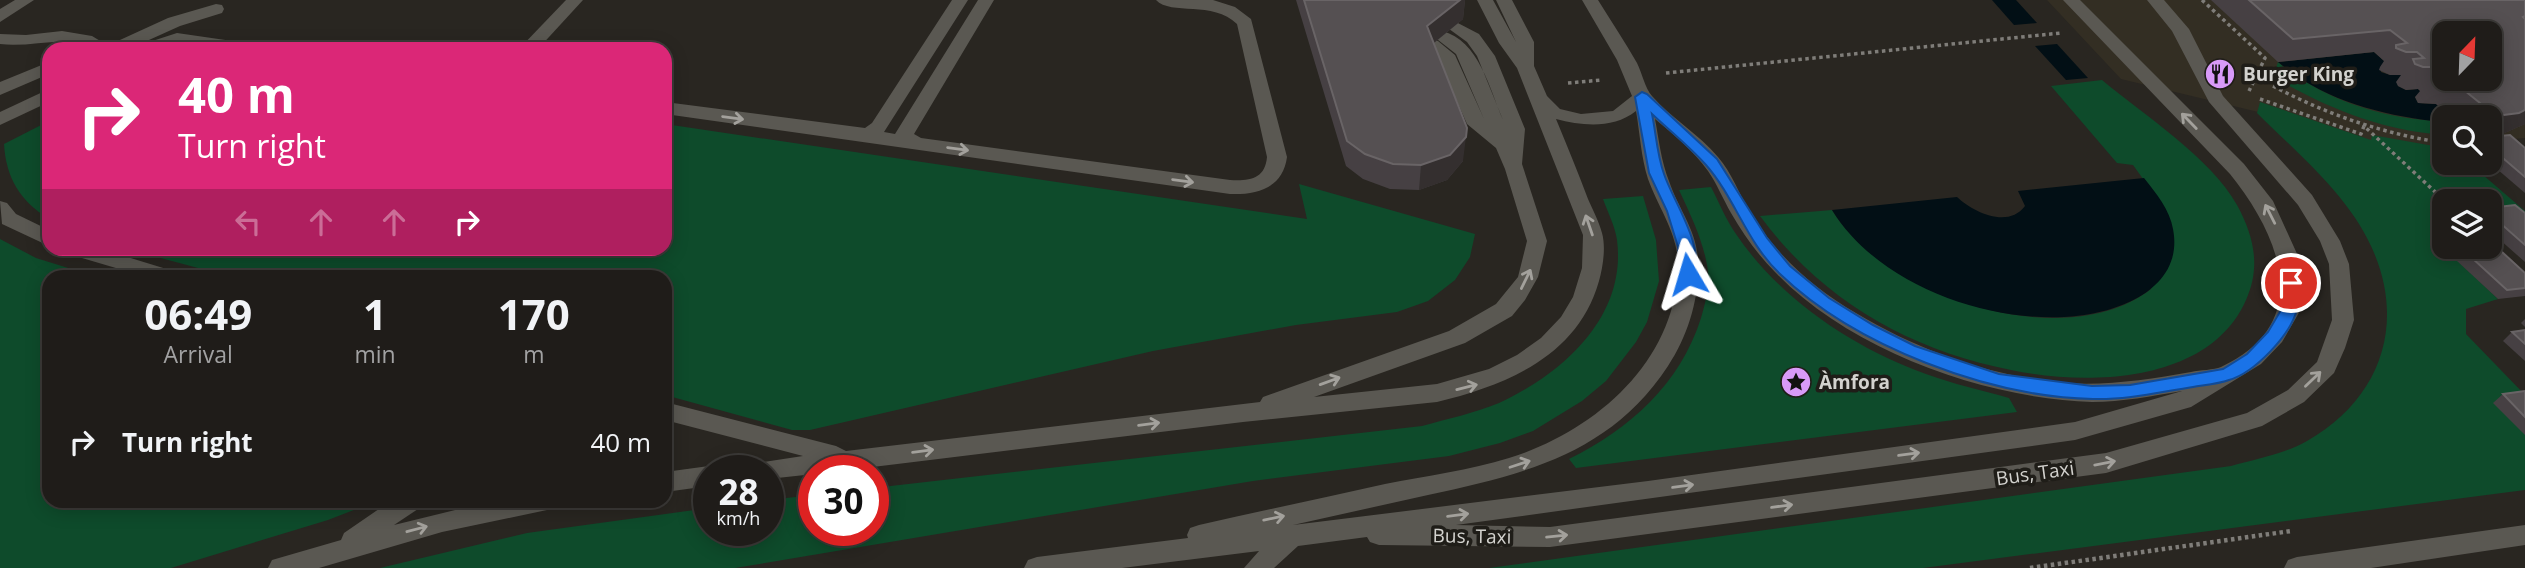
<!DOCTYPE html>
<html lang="en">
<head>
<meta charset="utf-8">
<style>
	:root { --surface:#1f1c19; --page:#2c2926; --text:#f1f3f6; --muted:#a1a1a2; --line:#3c3a38 }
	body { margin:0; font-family:"Open Sans",sans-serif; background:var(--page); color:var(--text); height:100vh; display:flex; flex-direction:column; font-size:26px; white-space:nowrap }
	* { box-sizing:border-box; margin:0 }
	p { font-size:23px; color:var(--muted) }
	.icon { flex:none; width:38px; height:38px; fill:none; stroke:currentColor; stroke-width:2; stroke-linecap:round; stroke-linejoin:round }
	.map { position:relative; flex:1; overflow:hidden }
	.side { position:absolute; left:42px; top:270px; width:630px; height:238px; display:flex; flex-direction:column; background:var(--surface); border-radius:21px; box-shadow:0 4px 18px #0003,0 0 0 2px var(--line) }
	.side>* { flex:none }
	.top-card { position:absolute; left:42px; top:42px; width:630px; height:214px; border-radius:21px; box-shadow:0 4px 18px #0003,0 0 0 2px var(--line); background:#db2777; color:#fff; overflow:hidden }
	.needle { width:46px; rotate:23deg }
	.fabs { position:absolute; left:2432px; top:21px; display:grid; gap:14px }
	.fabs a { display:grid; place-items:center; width:70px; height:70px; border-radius:14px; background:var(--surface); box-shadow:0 4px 18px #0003,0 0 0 2px var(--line); font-size:35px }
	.speed { position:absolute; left:693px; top:455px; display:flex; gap:14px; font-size:35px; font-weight:700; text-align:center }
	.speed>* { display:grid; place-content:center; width:91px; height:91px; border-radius:50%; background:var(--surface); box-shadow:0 4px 18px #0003,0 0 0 2px var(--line); line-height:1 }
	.speed small { font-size:18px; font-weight:400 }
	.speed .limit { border:10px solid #d22; background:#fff; color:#111 }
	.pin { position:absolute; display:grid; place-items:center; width:60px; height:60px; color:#fff; margin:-30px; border:4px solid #fff; border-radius:50%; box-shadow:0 2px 7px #0007 }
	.me { position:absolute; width:77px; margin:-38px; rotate:353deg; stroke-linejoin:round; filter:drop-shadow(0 0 5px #0008) }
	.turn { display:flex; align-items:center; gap:24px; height:147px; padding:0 21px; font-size:32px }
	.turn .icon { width:91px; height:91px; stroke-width:2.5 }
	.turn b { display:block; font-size:49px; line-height:60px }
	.lanes { display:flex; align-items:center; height:66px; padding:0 21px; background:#0003; justify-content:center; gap:35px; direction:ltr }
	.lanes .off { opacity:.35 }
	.eta { display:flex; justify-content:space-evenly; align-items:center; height:119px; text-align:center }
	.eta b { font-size:42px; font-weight:700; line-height:49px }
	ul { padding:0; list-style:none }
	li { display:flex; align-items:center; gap:21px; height:105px; padding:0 21px }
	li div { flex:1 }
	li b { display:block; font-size:26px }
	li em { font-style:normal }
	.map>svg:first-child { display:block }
</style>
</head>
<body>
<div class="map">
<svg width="2525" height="568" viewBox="0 0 2525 568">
	<rect width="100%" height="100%" fill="#292621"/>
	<!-- built -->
	<path fill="#332e23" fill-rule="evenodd" d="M 2047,0 L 2525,0 L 2525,138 L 2490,141 L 2490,117 L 2445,117 L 2445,145 L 2316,155 L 2275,116 L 2121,79 ZM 2445,33 L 2490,33 L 2490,79 L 2445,79 Z"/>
	<!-- green -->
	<g fill="#0e4b2b">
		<path d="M 2278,62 C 2323,100 2386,120 2445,121 L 2445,135 C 2382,131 2327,108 2273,77 Z"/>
		<path d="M 2102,80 C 2144,115 2211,158 2237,205 C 2254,236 2261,267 2246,300 C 2209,384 2087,386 2011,370 C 1909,350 1822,300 1760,216 L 1832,210 C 1885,297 2065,356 2151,289 L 2167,212 L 2133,165 L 2117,163 L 2051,86 Z"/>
		<path d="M 2260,102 L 2371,140 L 2372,135 L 2445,148 L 2445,163 L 2469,163 L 2525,211 L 2525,230 L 2490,216 L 2490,201 L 2445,201 L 2444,248 L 2498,299 L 2466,309 L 2466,334 L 2525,395 L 2525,490 L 1923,568 L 1489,568 L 2231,466 C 2256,459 2284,454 2307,441 C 2381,399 2407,323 2371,246 C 2347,194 2297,153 2257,113 Z"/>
		<path d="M 49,121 L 49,219 C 20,201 6,178 4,144 Z"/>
		<path d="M 665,124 L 1307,219 L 1299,184 L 1475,234 L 1470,257 L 1455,280 L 1428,301 L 1397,312 L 1296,325 L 1153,351 L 810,430 L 792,430 L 665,395 L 665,276 L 228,276 L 127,249 L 665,248 Z"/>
		<path d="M 1711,187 C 1719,202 1726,220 1736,234 C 1780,299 1853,348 1926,374 C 1953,384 1981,390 2009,398 L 2017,412 L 1576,468 L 1569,459 C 1630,429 1680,384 1701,318 C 1705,304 1710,286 1708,271 C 1704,242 1691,216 1679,190 Z"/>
		<path d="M 1643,196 L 1656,240 L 1659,281 L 1647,322 L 1636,342 L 1606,381 L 1582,401 L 1533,431 L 1500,443 L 1449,456 L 1253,481 L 735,568 L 380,568 L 527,533 L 709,508 L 709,530 L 768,530 L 768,500 L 814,495 L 814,530 L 873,530 L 873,488 L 1422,426 C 1447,419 1475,413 1499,403 C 1562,374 1627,317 1617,240 C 1615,226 1608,213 1603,199 Z"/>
		<path d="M 0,239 L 36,258 L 94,276 L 49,276 L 49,500 L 377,501 L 328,520 L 171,568 L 0,568 Z"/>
	</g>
	<!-- water -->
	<g fill="#020f15">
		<path d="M 1992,0 L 2016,0 L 2037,23 L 2014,25 Z"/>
		<path d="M 2057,44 L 2088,78 L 2066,80 L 2035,46 Z"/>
		<path d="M 2374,52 L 2390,66 L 2380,67 L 2381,72 L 2390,75 L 2400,74 L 2407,80 L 2397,82 L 2398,86 L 2406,90 L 2418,89 L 2425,95 L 2415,97 L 2418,103 L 2436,104 L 2451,117 L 2445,117 L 2445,121 L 2433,121 C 2377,114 2322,99 2278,62 Z"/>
		<path d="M 2144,178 C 2156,193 2170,210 2173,229 C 2185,291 2113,315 2064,317 C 1981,321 1877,283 1832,210 L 1957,197 C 1973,212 2008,229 2025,206 L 2018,191 Z"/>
	</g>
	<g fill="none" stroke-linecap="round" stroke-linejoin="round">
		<!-- path-far1 -->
		<g stroke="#7f7d79" stroke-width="3.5" stroke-dasharray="3.5 3.5" stroke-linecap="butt">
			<path d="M 2202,0 L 2265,58 L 2249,91"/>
			<path d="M 1666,73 L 2061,33"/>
			<path d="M 1568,83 L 1602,80"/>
			<path d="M 2273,86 C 2328,115 2384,134 2445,143"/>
			<path d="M 2260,99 L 2361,134 L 2364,126 L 2445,201"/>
		</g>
		<!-- path -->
		<path stroke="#7f7d79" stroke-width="4.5" stroke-dasharray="3.5 3.5" stroke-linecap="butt" d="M 2030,568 L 2291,531"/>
		<!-- minor -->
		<g fill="#5a5852" fill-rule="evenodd">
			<path d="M 15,0 L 34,0 L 0,22 L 0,9 Z"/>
			<path d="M 566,0 L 583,0 L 538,49 L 519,49 Z"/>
			<path d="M 952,0 L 968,0 L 884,132 L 895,134 L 978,0 L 994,0 L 914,134 L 921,138 L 1230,180 C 1250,181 1265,179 1267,157 L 1237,24 C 1213,0 1171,16 1156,0 L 1213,0 L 1235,7 L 1251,19 L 1287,157 C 1283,188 1257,195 1230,194 L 665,114 L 665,102 L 865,128 L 872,123 Z"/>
			<path d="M 1477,0 L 1493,0 L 1516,42 L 1496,0 L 1512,0 L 1534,42 L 1534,66 L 1547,96 L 1560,109 L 1581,114 L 1613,111 L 1632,96 L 1617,60 L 1582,0 L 1598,0 C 1611,21 1625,42 1637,63 C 1642,73 1645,88 1652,96 C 1672,119 1699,134 1718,157 C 1732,173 1739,194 1750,212 C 1775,254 1814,289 1856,313 C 1916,349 1985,374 2054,382 C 2101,387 2145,380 2191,372 C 2200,370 2214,370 2221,367 C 2316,323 2280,236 2230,174 L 2063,0 L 2080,0 L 2244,164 L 2273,201 L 2298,256 L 2301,283 L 2300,311 L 2282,342 L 2261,364 L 2191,407 L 2075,440 L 1456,525 L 1550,527 L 2106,453 L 2247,413 L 2288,390 L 2317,362 L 2332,320 L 2329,264 L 2320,241 L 2298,205 L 2209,102 L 2172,31 L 2147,0 L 2164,0 L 2189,29 L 2223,96 L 2312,195 L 2340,241 L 2349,264 L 2354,320 L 2345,348 L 2334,373 L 2304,402 L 2262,426 L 2106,473 L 1550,547 L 1379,545 L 1370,542 L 1367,537 L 1298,546 L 1274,568 L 1244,568 L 1259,551 L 1122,568 L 1024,568 L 1028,560 L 1037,557 L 1188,538 L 1187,535 L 1190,528 L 1199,525 C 1261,511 1323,498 1385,484 C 1426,476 1470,470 1509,458 C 1596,431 1678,360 1678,263 C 1677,232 1658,207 1648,179 C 1641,157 1640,134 1636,111 C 1613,129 1583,126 1556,119 C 1567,146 1578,172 1588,199 C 1593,210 1599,222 1602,233 C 1606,247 1603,267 1599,281 C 1578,356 1507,385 1437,402 L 1243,422 L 840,471 L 814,471 L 814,474 L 768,479 L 768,471 L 746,471 L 750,464 L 803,456 L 665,420 L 665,402 L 836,446 L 846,451 L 1260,402 L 1263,397 L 1449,331 L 1496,304 L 1518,277 L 1527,241 L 1505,169 L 1496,148 L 1467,124 L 1438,58 L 1423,45 L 1432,40 L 1438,41 L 1455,55 L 1484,119 L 1456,54 L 1433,36 L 1442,31 C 1479,40 1490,90 1503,120 L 1477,56 L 1467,42 L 1445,26 L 1454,21 L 1479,34 L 1495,56 L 1525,129 L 1522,164 L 1547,241 L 1538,277 L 1525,300 L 1512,316 L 1465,343 L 1314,397 L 1437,384 L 1489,369 L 1517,355 L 1541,338 L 1561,317 L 1573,297 L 1582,268 L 1583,235 L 1517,68 L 1499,43 ZM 1655,119 C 1674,135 1694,151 1708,171 C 1717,184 1723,199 1731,213 C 1743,234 1758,255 1775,272 C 1850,351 1986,399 2092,402 C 2122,402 2152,396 2182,391 L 2075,422 L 1648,481 L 1293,525 C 1338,515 1383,505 1428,495 C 1525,474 1610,454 1668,366 C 1688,336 1700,297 1698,260 C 1697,231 1678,208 1669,181 C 1661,161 1659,140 1655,119 Z"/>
			<path d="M 216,4 L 222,5 L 224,9 L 222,13 L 180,26 L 129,49 L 106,49 L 109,45 L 168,18 Z"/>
			<path d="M 62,31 L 92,36 L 107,45 L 104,49 C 92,49 84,43 72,42 C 48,40 24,47 0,44 L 0,34 L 26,35 Z"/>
			<path d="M 177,33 L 253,44 L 262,49 L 217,49 L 178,43 L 163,49 L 137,49 L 140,45 Z"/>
			<path d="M 49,62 L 49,74 L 0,95 L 0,82 Z"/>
			<path d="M 49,89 L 49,102 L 0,125 L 0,112 Z"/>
			<path d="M 0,201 L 7,203 L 16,214 L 49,230 L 49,246 L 2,224 Z"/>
			<path d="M 62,248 L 98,248 L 173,271 L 176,276 L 143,276 L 65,253 Z"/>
			<path d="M 709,466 L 718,471 L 709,471 L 709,486 L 665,492 L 665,472 Z"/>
			<path d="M 392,500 L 424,500 L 421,507 L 394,525 L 496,500 L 559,500 L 556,507 L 547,510 L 442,532 L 319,568 L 268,568 L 272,560 L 341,540 L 344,533 Z"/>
			<path d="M 2525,525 L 2525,545 L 2371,568 L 2284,568 L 2288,560 L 2297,557 Z"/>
		</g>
	</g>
	<!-- wall -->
	<g fill="#464043">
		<path d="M 1296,0 L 1465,0 L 1463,19 L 1434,43 L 1463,161 L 1447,180 L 1419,190 L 1390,189 L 1363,179 L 1346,166 Z"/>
		<path d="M 2211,0 L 2525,0 L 2525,124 L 2500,135 L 2490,137 L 2490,117 L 2451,117 L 2436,104 L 2418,103 L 2415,97 L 2420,91 L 2418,89 L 2406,90 L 2398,86 L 2396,82 L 2401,75 L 2390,75 L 2379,70 L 2380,67 L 2384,61 L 2374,52 L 2278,62 Z"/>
		<path d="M 2490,137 L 2525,148 L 2525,193 L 2490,163 Z"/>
		<path d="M 2490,208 L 2525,213 L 2525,262 L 2490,231 Z"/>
		<path d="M 2445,246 L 2490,247 L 2525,273 L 2525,296 L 2498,299 L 2443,248 Z"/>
		<path d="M 2525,319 L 2525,327 L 2521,323 Z"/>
		<path d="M 2525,330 L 2525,361 L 2503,341 L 2512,332 Z"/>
		<path d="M 2525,391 L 2525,435 L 2493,403 L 2503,394 Z"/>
	</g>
	<!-- shaded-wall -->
	<g fill="#342f2f">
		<path d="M 1460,0 L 1465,0 L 1463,19 L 1425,50 L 1427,26 Z"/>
		<path d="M 2525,110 L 2525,124 L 2500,135 L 2490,137 L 2490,123 L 2496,116 Z"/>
		<path d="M 1466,137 L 1463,161 L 1447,180 L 1419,190 L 1421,165 Z"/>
	</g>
	<!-- building -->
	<g fill="#555052" stroke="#696466" stroke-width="2" fill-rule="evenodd">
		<path d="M 1304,0 L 1460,0 L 1427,26 L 1467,128 L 1466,137 L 1450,155 L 1421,165 L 1393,164 L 1365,154 L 1347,141 Z"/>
		<path d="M 2249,0 L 2525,0 L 2525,16 L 2523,17 L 2525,19 L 2525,110 L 2519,113 L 2496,116 L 2454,82 L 2435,80 L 2432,74 L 2443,73 L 2436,67 L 2423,67 L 2415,64 L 2413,59 L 2424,58 L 2417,52 L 2406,52 L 2396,48 L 2396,45 L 2407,43 L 2390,30 L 2293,39 ZM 2445,33 L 2490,33 L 2490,79 L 2445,79 Z"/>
		<path d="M 2510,135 L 2525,148 L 2525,177 L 2490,147 L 2490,137 Z"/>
		<path d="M 2515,205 L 2525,213 L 2525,245 L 2490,214 L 2490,208 Z"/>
		<path d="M 2490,241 L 2525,273 L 2525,288 L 2507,290 L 2460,247 L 2490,247 Z"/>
		<path d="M 2525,330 L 2525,344 L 2512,332 Z"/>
		<path d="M 2525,391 L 2525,417 L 2503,394 Z"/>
	</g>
	<!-- one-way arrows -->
	<defs><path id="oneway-shaft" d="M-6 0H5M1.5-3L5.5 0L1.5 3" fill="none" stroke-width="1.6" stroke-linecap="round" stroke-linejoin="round" transform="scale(1.75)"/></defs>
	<g stroke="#a3a19c">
		<use href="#oneway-shaft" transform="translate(733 118) rotate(8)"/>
		<use href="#oneway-shaft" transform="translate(2189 121) rotate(-134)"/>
		<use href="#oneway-shaft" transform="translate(958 149) rotate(8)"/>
		<use href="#oneway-shaft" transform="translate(1183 181) rotate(8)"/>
		<use href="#oneway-shaft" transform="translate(2270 214) rotate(-117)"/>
		<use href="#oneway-shaft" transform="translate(1589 225) rotate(-109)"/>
		<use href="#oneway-shaft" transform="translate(1526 279) rotate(-64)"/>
		<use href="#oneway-shaft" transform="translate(2313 379) rotate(-44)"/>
		<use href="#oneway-shaft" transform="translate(1330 381) rotate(-20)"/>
		<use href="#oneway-shaft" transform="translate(1467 387) rotate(-14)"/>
		<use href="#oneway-shaft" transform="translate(1149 424) rotate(-7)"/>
		<use href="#oneway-shaft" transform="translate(923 451) rotate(-7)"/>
		<use href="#oneway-shaft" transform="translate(1909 454) rotate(-8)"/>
		<use href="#oneway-shaft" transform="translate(2105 463) rotate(-11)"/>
		<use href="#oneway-shaft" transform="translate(1520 464) rotate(-18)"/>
		<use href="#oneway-shaft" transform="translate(1683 486) rotate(-8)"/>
		<use href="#oneway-shaft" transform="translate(1782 506) rotate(-8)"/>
		<use href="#oneway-shaft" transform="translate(1458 515) rotate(-7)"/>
		<use href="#oneway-shaft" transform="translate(1274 518) rotate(-12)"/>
		<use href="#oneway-shaft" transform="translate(417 529) rotate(-15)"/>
		<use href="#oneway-shaft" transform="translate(1557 536) rotate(-6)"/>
	</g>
	<!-- route -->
	<path fill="#1a73e8" stroke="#114b97" stroke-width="2" d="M 1642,92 L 1647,94 L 1717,159 L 1767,238 L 1790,266 L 1829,298 L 1873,325 L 1915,346 L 1999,374 L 2092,386 L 2130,385 L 2223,369 L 2247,354 L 2268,332 L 2281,310 L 2283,283 L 2291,277 L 2299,283 C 2298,291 2299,301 2297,309 C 2291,335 2254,373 2229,380 C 2218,384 2205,385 2193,387 C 2160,392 2127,400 2093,399 C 1989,397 1855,346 1780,274 C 1747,243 1735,198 1706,165 C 1690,147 1670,131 1652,114 C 1656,133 1657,155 1664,174 C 1673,201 1707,249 1693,278 L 1682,278 L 1678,247 L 1667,211 L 1649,173 L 1635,97 Z"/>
	<!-- icons -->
	<defs>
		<g id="restaurant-disc" transform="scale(1.575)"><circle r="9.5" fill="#d89af8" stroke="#1f1d18"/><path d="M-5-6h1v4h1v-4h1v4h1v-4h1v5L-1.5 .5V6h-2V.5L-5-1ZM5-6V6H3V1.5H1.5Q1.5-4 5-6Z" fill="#111"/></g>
		<g id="sight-disc" transform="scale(1.575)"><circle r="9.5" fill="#d89af8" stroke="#1f1d18"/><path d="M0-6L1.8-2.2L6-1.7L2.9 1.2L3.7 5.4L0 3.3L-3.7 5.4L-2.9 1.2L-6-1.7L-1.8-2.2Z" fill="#111"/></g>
	</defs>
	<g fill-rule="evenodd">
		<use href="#restaurant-disc" x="2220" y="74"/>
		<use href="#sight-disc" x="1796" y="382"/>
	</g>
	<g text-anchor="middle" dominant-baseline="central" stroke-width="7" stroke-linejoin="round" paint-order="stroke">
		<!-- poi labels -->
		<g font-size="19" font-weight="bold" fill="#d3d2ce" stroke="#1f1d18" text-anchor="start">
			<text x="2243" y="74">Burger King</text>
			<text x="1819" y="382">Àmfora</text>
		</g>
		<!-- street labels -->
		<g font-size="19" fill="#d3d2ce" stroke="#1f1d18">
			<text transform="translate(2035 473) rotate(-8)">Bus, Taxi</text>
			<text transform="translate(1472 536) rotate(1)">Bus, Taxi</text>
		</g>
	</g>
</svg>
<div class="fabs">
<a><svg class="needle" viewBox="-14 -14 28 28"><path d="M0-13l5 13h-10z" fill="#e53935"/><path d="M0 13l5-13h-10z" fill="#a1a1a2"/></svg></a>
<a><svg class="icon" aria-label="search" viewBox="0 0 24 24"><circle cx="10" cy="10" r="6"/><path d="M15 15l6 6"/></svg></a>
<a><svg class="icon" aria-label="layers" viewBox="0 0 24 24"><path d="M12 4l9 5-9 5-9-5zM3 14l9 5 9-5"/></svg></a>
</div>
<div class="speed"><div>28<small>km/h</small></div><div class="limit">30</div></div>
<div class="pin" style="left:2291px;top:283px;background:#d93025"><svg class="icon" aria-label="arrive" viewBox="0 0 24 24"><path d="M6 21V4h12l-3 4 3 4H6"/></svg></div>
<svg class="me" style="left:1688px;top:274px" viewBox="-20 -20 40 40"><path d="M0-17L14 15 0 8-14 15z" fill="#1a73e8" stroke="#fff" stroke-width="4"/></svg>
<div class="top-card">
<div class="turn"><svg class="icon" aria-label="right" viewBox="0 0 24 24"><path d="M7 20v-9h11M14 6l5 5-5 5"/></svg><div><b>40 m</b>Turn right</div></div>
<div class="lanes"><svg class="icon off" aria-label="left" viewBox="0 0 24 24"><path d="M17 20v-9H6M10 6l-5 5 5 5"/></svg><svg class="icon off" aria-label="ahead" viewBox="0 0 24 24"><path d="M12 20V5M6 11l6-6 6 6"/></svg><svg class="icon off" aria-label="ahead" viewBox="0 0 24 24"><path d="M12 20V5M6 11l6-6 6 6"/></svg><svg class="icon" aria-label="right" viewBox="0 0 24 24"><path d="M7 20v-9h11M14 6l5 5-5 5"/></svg></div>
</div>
<section class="side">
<div class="eta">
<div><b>06:49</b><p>Arrival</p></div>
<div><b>1</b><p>min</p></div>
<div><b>170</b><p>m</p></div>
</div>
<ul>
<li><svg class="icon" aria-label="right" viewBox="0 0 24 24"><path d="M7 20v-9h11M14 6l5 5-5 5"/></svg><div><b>Turn right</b></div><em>40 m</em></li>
</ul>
</section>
</div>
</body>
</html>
